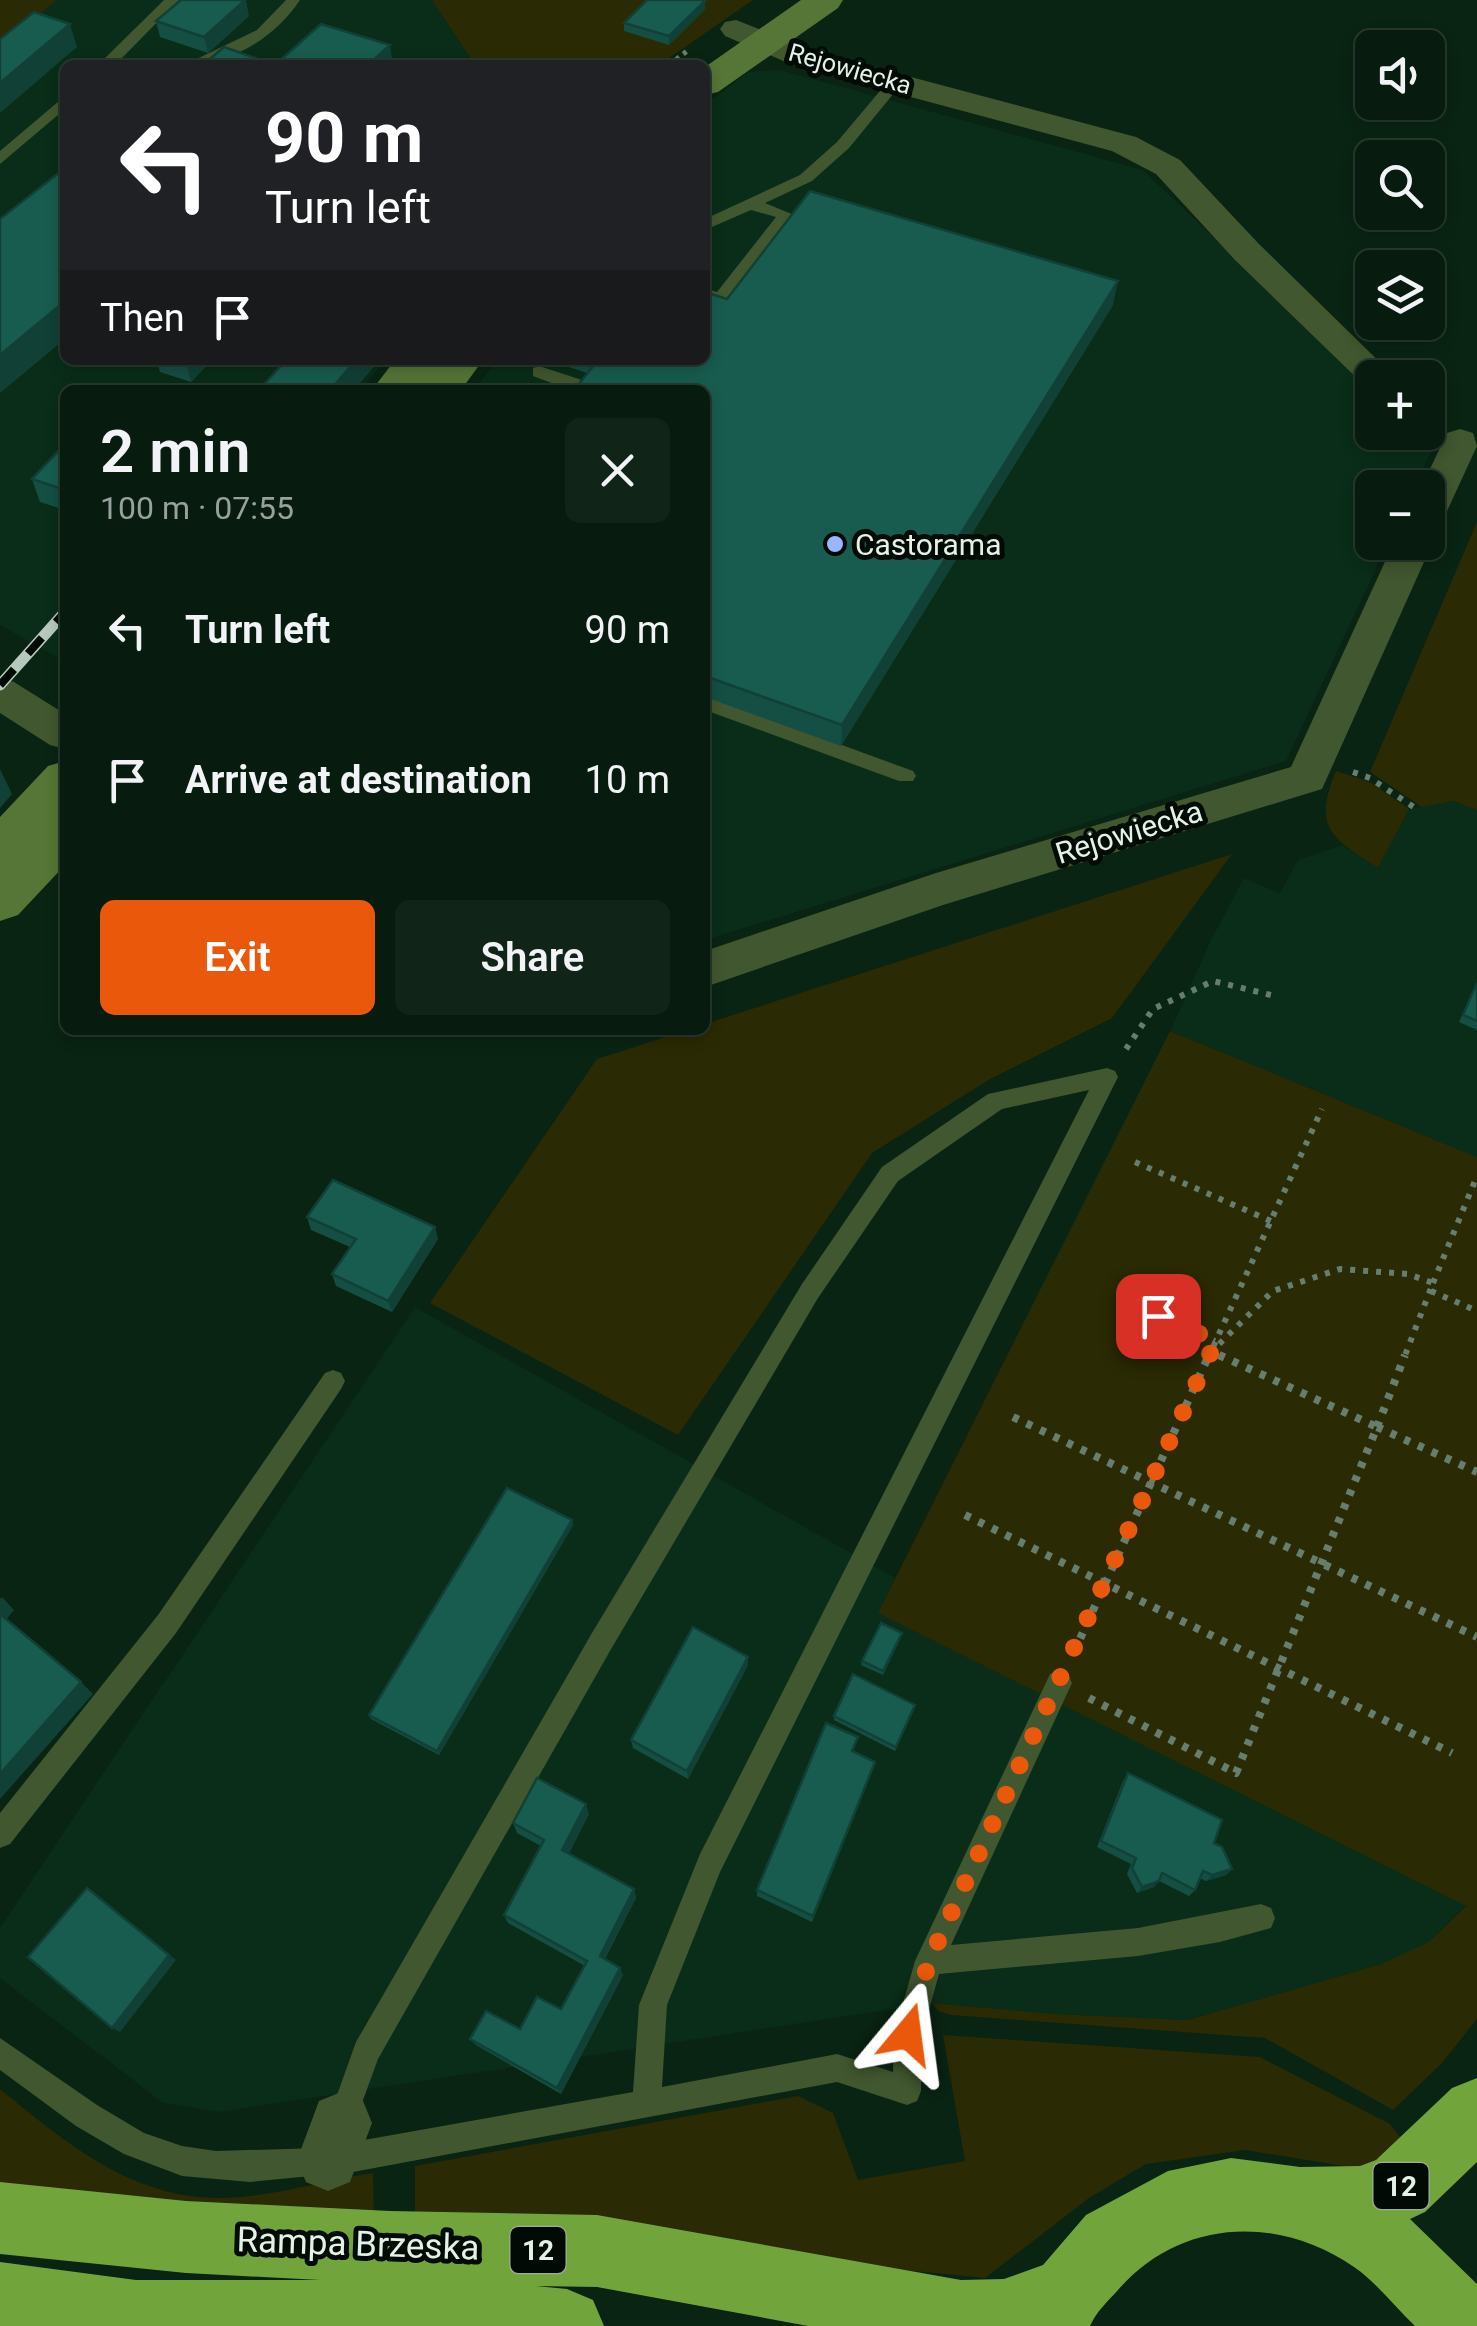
<!DOCTYPE html>
<html lang="en">
<head>
<meta charset="utf-8">
<style>
	:root { --surface:#071b0e; --page:#102417; --text:#f1f3f6; --muted:#98a19e; --line:#28392e; --accent:#ea580c }
	body { margin:0; font-family:Roboto,sans-serif; background:var(--page); color:var(--text); height:100vh; display:flex; flex-direction:column; font-size:38px; white-space:nowrap }
	* { box-sizing:border-box; margin:0 }
	p { font-size:32px; color:var(--muted) }
	.icon { flex:none; width:55px; height:55px; fill:none; stroke:currentColor; stroke-width:2; stroke-linecap:round; stroke-linejoin:round }
	.map { position:relative; flex:1; overflow:hidden }
	.drawer { position:absolute; left:60px; top:385px; width:650px; height:650px; display:flex; flex-direction:column; background:var(--surface); border-radius:15px; box-shadow:0 5px 15px #0003,0 0 0 2px var(--line) }
	.drawer>* { flex:none }
	.banner { position:absolute; left:60px; top:60px; width:650px; height:305px; border-radius:15px; box-shadow:0 5px 15px #0003,0 0 0 2px var(--line); background:#202124; color:#fff; overflow:hidden }
	.buttons { position:absolute; left:1355px; top:30px; display:grid; gap:20px }
	.buttons a { display:grid; place-items:center; width:90px; height:90px; border-radius:15px; background:var(--surface); box-shadow:0 5px 15px #0003,0 0 0 2px var(--line); font-size:50px }
	.pin { position:absolute; display:grid; place-items:center; width:85px; height:85px; color:#fff; margin:-42px; border-radius:20px; box-shadow:0 5px 15px #0006 }
	.me { position:absolute; width:110px; margin:-55px; rotate:16deg; stroke-linejoin:round; filter:drop-shadow(0 0 8px #0008) }
	.turn { display:flex; align-items:center; gap:35px; height:210px; padding:0 40px; font-size:45px }
	.turn .icon { width:130px; height:130px; stroke-width:2.5 }
	.turn b { display:block; font-size:70px; line-height:85px }
	.then { display:flex; align-items:center; height:95px; padding:0 40px; background:#0003; gap:20px; font-size:38px }
	.round { display:grid; place-items:center; flex:none; width:105px; height:105px; border-radius:15px; background:var(--page) }
	.head { display:flex; align-items:center; justify-content:space-between; height:170px; padding:0 40px }
	h1 { font-size:60px; font-weight:600; line-height:75px }
	.primary-button { display:flex; gap:20px; margin-top:auto; padding:20px 40px }
	.primary-button a { flex:1; height:115px; border-radius:15px; background:var(--accent); color:#fff; font-size:40px; font-weight:600; line-height:115px; text-align:center }
	.primary-button a+a { background:var(--page); color:var(--text) }
	ul { padding:0; list-style:none }
	li { display:flex; align-items:center; gap:30px; height:150px; padding:0 40px }
	li div { flex:1 }
	li b { display:block; font-size:38px }
	li em { font-style:normal }
	.map>svg:first-child { display:block }
</style>
</head>
<body>
<div class="map">
<svg width="1477" height="2326" viewBox="0 0 1477 2326">
	<rect width="100%" height="100%" fill="#092413"/>
	<!-- built -->
	<g fill="#092d18">
		<path d="M 57,0 L 432,0 L 475,65 L 65,65 L 65,360 L 386,360 L 360,390 L 65,390 L 65,662 L 0,625 L 0,46 Z"/>
		<path d="M 780,70 L 1143,170 L 1372,389 L 1372,432 L 1417,433 L 1433,447 L 1414,487 L 1372,488 L 1372,542 L 1388,543 L 1286,761 L 705,940 L 705,390 L 474,390 L 498,360 L 705,360 L 705,105 L 748,72 Z"/>
		<path d="M 1453,801 L 1477,810 L 1477,1157 L 1170,1031 L 1212,938 L 1244,878 L 1280,893 L 1298,860 L 1342,845 L 1378,868 L 1409,809 Z"/>
		<path d="M 415,1307 L 895,1578 L 879,1613 L 1466,1905 L 1430,1941 L 1381,1964 L 1188,2020 L 1055,2014 L 932,2003 L 218,2112 L 163,2103 L 0,1978 L 0,1928 Z"/>
	</g>
	<!-- green -->
	<g fill="#2a2a04">
		<path d="M 0,0 L 57,0 L 0,46 Z"/>
		<path d="M 432,0 L 753,0 L 659,65 L 475,65 Z"/>
		<path d="M 1477,522 L 1477,810 L 1453,801 L 1422,807 L 1370,772 Z"/>
		<path d="M 1336,771 L 1370,782 L 1409,809 L 1378,868 C 1332,838 1312,828 1336,771 Z"/>
		<path d="M 1232,854 L 1112,1018 L 990,1079 L 872,1153 L 678,1435 L 430,1303 L 597,1059 L 687,1030 L 705,1030 L 705,1024 Z"/>
		<path d="M 1170,1031 L 1477,1157 L 1477,2019 L 1441,2064 L 1393,2110 L 1265,2038 L 951,2015 L 938,2011 L 932,2003 L 1056,2014 L 1188,2020 L 1381,1964 L 1430,1941 L 1466,1906 L 878,1613 Z"/>
		<path d="M 943,2035 L 1260,2057 L 1390,2124 L 1409,2148 L 1362,2169 L 1245,2150 L 1146,2164 L 1089,2198 L 985,2278 L 415,2221 L 415,2166 L 798,2096 L 833,2113 L 858,2180 L 965,2161 Z"/>
		<path d="M 0,2089 C 66,2143 132,2199 222,2198 C 266,2198 328,2180 373,2173 L 374,2224 L 0,2202 Z"/>
	</g>
	<g fill="none" stroke-linecap="round" stroke-linejoin="round">
		<!-- path-far2 -->
		<path stroke="#677d6e" stroke-width="5" stroke-dasharray="4 5" stroke-linecap="butt" d="M 669,65 L 687,51"/>
		<!-- path-far1 -->
		<g stroke="#677d6e" stroke-width="6" stroke-dasharray="5 8" stroke-linecap="butt">
			<path d="M 1353,772 L 1370,778 L 1415,808"/>
			<path d="M 1126,1049 L 1153,1009 L 1213,981 L 1275,996"/>
			<path d="M 1135,1162 L 1271,1221"/>
			<path d="M 1433,1283 L 1477,1176"/>
			<path d="M 1431,1291 L 1477,1311"/>
			<path d="M 1130,1303 L 1215,1341"/>
			<path d="M 1208,1358 L 1322,1109"/>
			<path d="M 1224,1358 L 1211,1352 L 1273,1291 L 1340,1269 L 1408,1274 L 1433,1283 L 1404,1358"/>
		</g>
		<!-- path -->
		<g stroke="#677d6e" stroke-width="8" stroke-dasharray="6 9" stroke-linecap="butt">
			<path d="M 1219,1355 L 1377,1427"/>
			<path d="M 1013,1417 L 1477,1637"/>
			<path d="M 1377,1427 L 1477,1472"/>
			<path d="M 1377,1427 L 1405,1355"/>
			<path d="M 965,1515 L 1452,1753"/>
			<path d="M 1074,1652 L 1209,1355"/>
			<path d="M 1089,1698 L 1236,1773 L 1377,1427"/>
		</g>
		<!-- lane -->
		<g fill="#41572f" fill-rule="evenodd">
			<path d="M 164,0 L 179,0 L 115,65 L 98,65 Z"/>
			<path d="M 286,0 L 300,0 C 275,38 230,65 184,65 L 257,30 Z"/>
			<path d="M 890,79 L 903,82 L 849,148 L 812,181 L 765,203 L 794,215 L 727,303 L 705,300 L 705,289 L 717,292 L 776,217 L 751,210 L 705,230 L 705,219 L 800,175 L 837,142 Z"/>
			<path d="M 65,96 L 65,109 L 0,164 L 0,151 Z"/>
			<path d="M 539,366 L 588,382 L 591,386 L 588,390 L 570,390 L 533,376 L 533,368 Z"/>
			<path d="M 705,695 L 913,771 L 916,776 L 913,781 L 899,781 L 705,710 Z"/>
			<path d="M 1107,1068 L 1115,1071 L 1118,1077 L 720,1872 L 667,2005 L 662,2087 L 837,2054 L 893,2072 L 894,2035 L 915,1961 L 1050,1674 L 1059,1670 L 1068,1674 L 1072,1683 L 951,1945 L 1138,1928 L 1261,1904 L 1271,1908 L 1275,1918 L 1271,1928 L 1220,1942 L 1138,1956 L 939,1974 L 922,2035 L 921,2091 L 917,2101 L 907,2105 L 837,2082 L 353,2172 L 250,2182 L 182,2176 L 124,2154 L 76,2126 L 0,2070 L 0,2038 L 97,2105 L 144,2133 L 182,2146 L 216,2151 L 319,2148 L 633,2092 L 639,2005 L 700,1854 L 1089,1090 L 1002,1109 L 898,1181 L 818,1298 L 610,1651 L 378,2059 L 351,2133 L 341,2137 L 331,2133 L 327,2123 L 356,2042 L 592,1633 L 802,1284 L 882,1167 L 988,1094 Z"/>
			<path d="M 333,1370 L 341,1373 L 345,1381 L 341,1389 L 176,1633 L 10,1844 L 0,1848 L 0,1813 L 158,1615 L 325,1373 Z"/>
		</g>
		<!-- street -->
		<g fill="#41572f" fill-rule="evenodd">
			<path d="M 736,20 L 817,52 L 1136,137 L 1180,160 L 1259,244 L 1396,378 L 1372,378 L 1372,388 L 1365,386 L 1235,260 L 1156,174 L 1112,151 L 795,66 L 725,36 L 720,29 L 725,22 Z"/>
			<path d="M 1460,429 L 1473,433 L 1477,446 L 1442,522 L 1428,526 L 1428,488 L 1421,488 L 1447,433 Z"/>
			<path d="M 1428,532 L 1433,542 L 1322,789 L 943,905 L 705,987 L 705,951 L 936,873 L 1291,767 L 1394,542 L 1428,542 Z"/>
			<path d="M 0,678 L 14,682 L 65,714 L 65,749 L 50,745 L 0,713 Z"/>
			<path d="M 341,2092 L 363,2101 L 372,2123 L 350,2182 L 328,2191 L 306,2182 L 297,2160 L 319,2101 Z"/>
		</g>
		<!-- secondary -->
		<g fill="#557636" fill-rule="evenodd">
			<path d="M 801,0 L 843,0 L 838,8 L 718,92 L 705,95 L 705,67 Z"/>
			<path d="M 395,360 L 439,360 L 437,363 L 439,360 L 483,360 L 461,390 L 417,390 L 420,385 L 416,390 L 372,390 Z"/>
			<path d="M 65,761 L 65,811 L 61,815 L 65,814 L 65,865 L 18,915 L 0,921 L 0,817 L 48,766 Z"/>
		</g>
		<!-- highway -->
		<path fill="#71a53b" fill-rule="evenodd" d="M 1477,2078 L 1477,2162 L 1425,2212 L 1410,2219 L 1477,2284 L 1477,2326 L 1415,2326 C 1395,2307 1376,2282 1354,2267 C 1278,2214 1179,2219 1118,2290 C 1108,2301 1096,2312 1090,2326 L 808,2326 L 597,2287 L 536,2286 L 567,2289 L 593,2300 L 604,2326 L 0,2326 L 0,2262 L 136,2280 L 320,2280 L 186,2273 L 0,2254 L 0,2182 L 186,2201 L 390,2211 L 597,2215 L 961,2280 L 1004,2279 L 1043,2265 L 1086,2215 L 1168,2171 L 1231,2158 L 1300,2167 L 1360,2166 L 1376,2160 L 1452,2088 Z"/>
		<!-- rail casing -->
		<g stroke="#b7c9bc" stroke-width="11">
			<path id="rail" d="M 0,685 L 65,612"/>
		</g>
		<!-- rail -->
		<use href="#rail" stroke="#020a05" stroke-width="8" stroke-dasharray="21" stroke-linecap="butt"/>
	</g>
	<!-- wall -->
	<g fill="#154f44">
		<path d="M 705,1 L 705,9 L 669,45 L 624,31 L 624,23 Z"/>
		<path d="M 249,16 L 208,53 L 160,37 L 156,21 Z"/>
		<path d="M 727,299 L 1113,305 L 841,746 L 705,697 L 705,390 L 587,373 L 569,367 L 569,360 L 705,360 Z"/>
		<path d="M 157,360 L 212,360 L 191,382 L 160,372 Z"/>
		<path d="M 65,444 L 65,510 L 40,502 L 32,479 Z"/>
		<path d="M 1477,982 L 1477,1030 L 1459,1022 Z"/>
		<path d="M 307,1217 L 438,1239 L 392,1312 L 336,1286 L 332,1274 L 350,1247 L 311,1230 Z"/>
		<path d="M 572,1520 L 573,1525 L 439,1755 L 371,1719 L 369,1715 Z"/>
		<path d="M 901,1637 L 883,1675 L 861,1665 L 862,1661 Z"/>
		<path d="M 748,1665 L 688,1779 L 633,1748 L 631,1740 Z"/>
		<path d="M 914,1709 L 895,1751 L 834,1720 L 834,1716 Z"/>
		<path d="M 858,1737 L 853,1751 L 875,1762 L 873,1769 L 812,1922 L 757,1896 L 757,1890 Z"/>
		<path d="M 1128,1773 L 1214,1843 L 1232,1869 L 1226,1875 L 1206,1881 L 1200,1878 L 1195,1890 L 1189,1896 L 1159,1881 L 1154,1887 L 1137,1893 L 1127,1874 L 1131,1864 L 1097,1847 L 1123,1781 Z"/>
		<path d="M 589,1814 L 569,1853 L 634,1889 L 636,1898 L 605,1959 L 623,1975 L 561,2094 L 476,2045 L 470,2039 L 520,2029 L 561,2009 L 585,1966 L 508,1923 L 504,1915 L 541,1846 L 517,1833 L 513,1823 Z"/>
	</g>
	<!-- shaded-wall -->
	<g fill="#114037">
		<path d="M 246,0 L 249,16 L 208,53 L 204,37 Z"/>
		<path d="M 705,1 L 705,9 L 669,45 L 669,36 Z"/>
		<path d="M 70,24 L 77,47 L 0,113 L 0,83 Z"/>
		<path d="M 390,45 L 393,65 L 368,65 Z"/>
		<path d="M 1118,281 L 1113,305 L 841,746 L 842,725 Z"/>
		<path d="M 65,301 L 65,339 L 0,393 L 0,355 Z"/>
		<path d="M 192,360 L 212,360 L 191,382 L 187,366 Z"/>
		<path d="M 356,360 L 380,360 L 354,390 L 330,390 Z"/>
		<path d="M 0,769 L 12,794 L 0,808 Z"/>
		<path d="M 435,1227 L 438,1239 L 392,1312 L 388,1301 Z"/>
		<path d="M 572,1520 L 573,1525 L 439,1755 L 437,1751 Z"/>
		<path d="M 2,1597 L 14,1610 L 5,1621 L 0,1616 L 0,1599 Z"/>
		<path d="M 748,1657 L 748,1665 L 688,1779 L 687,1771 Z"/>
		<path d="M 81,1682 L 93,1694 L 0,1799 L 0,1774 Z"/>
		<path d="M 875,1762 L 873,1769 L 812,1922 L 813,1916 Z"/>
		<path d="M 586,1804 L 589,1814 L 566,1859 L 562,1850 Z"/>
		<path d="M 1232,1869 L 1226,1875 L 1206,1881 L 1212,1875 Z"/>
		<path d="M 1159,1881 L 1154,1887 L 1137,1893 L 1142,1887 Z"/>
		<path d="M 634,1889 L 636,1898 L 602,1964 L 600,1956 Z"/>
		<path d="M 96,1894 L 176,1960 L 120,2032 L 112,2028 Z"/>
		<path d="M 620,1968 L 623,1975 L 561,2094 L 557,2088 Z"/>
	</g>
	<!-- building -->
	<g fill="#185c4f" stroke="#114037" stroke-width="2.5">
		<path d="M 181,0 L 245,0 L 204,37 L 156,21 Z"/>
		<path d="M 647,0 L 701,0 L 705,1 L 669,36 L 624,23 Z"/>
		<path d="M 34,12 L 70,24 L 0,83 L 0,39 Z"/>
		<path d="M 321,24 L 390,45 L 368,65 L 203,65 L 224,47 L 275,65 Z"/>
		<path d="M 65,168 L 65,301 L 0,355 L 0,219 Z"/>
		<path d="M 810,191 L 1118,281 L 842,725 L 705,676 L 705,390 L 574,390 L 598,360 L 705,360 L 705,292 L 727,299 Z"/>
		<path d="M 168,360 L 192,360 L 187,366 Z"/>
		<path d="M 286,360 L 356,360 L 330,390 L 259,390 Z"/>
		<path d="M 65,444 L 65,490 L 32,479 Z"/>
		<path d="M 1477,983 L 1477,1021 L 1463,1015 Z"/>
		<path d="M 333,1180 L 435,1227 L 388,1301 L 332,1274 L 356,1239 L 307,1217 Z"/>
		<path d="M 507,1488 L 572,1520 L 437,1751 L 369,1715 Z"/>
		<path d="M 0,1614 L 81,1682 L 0,1774 Z"/>
		<path d="M 881,1623 L 902,1633 L 883,1671 L 862,1661 Z"/>
		<path d="M 693,1627 L 748,1657 L 687,1771 L 631,1740 Z"/>
		<path d="M 853,1674 L 915,1705 L 896,1747 L 834,1716 Z"/>
		<path d="M 826,1723 L 858,1737 L 852,1751 L 875,1762 L 813,1916 L 757,1890 Z"/>
		<path d="M 1128,1773 L 1222,1820 L 1214,1843 L 1222,1847 L 1232,1869 L 1212,1875 L 1203,1871 L 1195,1890 L 1162,1873 L 1159,1881 L 1142,1887 L 1132,1868 L 1136,1858 L 1101,1841 Z"/>
		<path d="M 537,1778 L 586,1804 L 562,1850 L 634,1889 L 600,1956 L 620,1968 L 557,2088 L 470,2039 L 486,2011 L 520,2029 L 537,1997 L 561,2009 L 587,1961 L 504,1915 L 544,1840 L 513,1823 Z"/>
		<path d="M 87,1888 L 169,1955 L 112,2028 L 28,1957 Z"/>
	</g>
	<g fill="none" stroke-linecap="round" stroke-linejoin="round">
		<!-- route -->
		<path stroke="#ea580c" stroke-width="18" stroke-dasharray="0 32.4" d="M 908,2034 L 929,1961 L 1216,1341 L 1158,1316"/>
	</g>
	<!-- markers -->
	<circle fill="#98b6fd" stroke="#020a05" stroke-width="4" cx="835" cy="544" r="10"/>
	<g text-anchor="middle" dominant-baseline="central" stroke-width="10" stroke-linejoin="round" paint-order="stroke">
		<!-- far-street labels -->
		<g font-size="25" fill="#e2f2e6" stroke="#020a05">
			<text transform="translate(850 69) rotate(16)">Rejowiecka</text>
		</g>
		<!-- shield labels -->
		<g fill="#020a05" stroke="#9faca2" stroke-width="2.5">
			<rect x="1373.5" y="2163" width="55" height="46" rx="8"/>
			<rect x="510.5" y="2227" width="55" height="46" rx="8"/>
		</g>
		<g font-size="28" font-weight="bold" fill="#e2f2e6">
			<text x="1401" y="2186">12</text>
			<text x="538" y="2250">12</text>
		</g>
		<!-- poi labels -->
		<g font-size="30" fill="#e2f2e6" stroke="#020a05" text-anchor="start">
			<text x="855" y="544">Castorama</text>
		</g>
		<!-- street labels -->
		<g font-size="30" fill="#e2f2e6" stroke="#020a05">
			<text transform="translate(1129 832) rotate(-17)">Rejowiecka</text>
		</g>
		<!-- near-street labels -->
		<g font-size="35" fill="#e2f2e6" stroke="#020a05">
			<text transform="translate(358 2244) rotate(2)">Rampa Brzeska</text>
		</g>
	</g>
</svg>
<div class="buttons">
<a><svg class="icon" aria-label="sound" viewBox="0 0 24 24"><path d="M4 9h4l5-4v14l-5-4H4zM17 9q2 3 0 6"/></svg></a>
<a><svg class="icon" aria-label="search" viewBox="0 0 24 24"><circle cx="10" cy="10" r="6"/><path d="M15 15l6 6"/></svg></a>
<a><svg class="icon" aria-label="layers" viewBox="0 0 24 24"><path d="M12 4l9 5-9 5-9-5zM3 14l9 5 9-5"/></svg></a>
<a>+</a>
<a>−</a>
</div>
<div class="pin" style="left:1158px;top:1316px;background:#d93025"><svg class="icon" aria-label="arrive" viewBox="0 0 24 24"><path d="M6 21V4h12l-3 4 3 4H6"/></svg></div>
<svg class="me" style="left:908px;top:2034px" viewBox="-20 -20 40 40"><path d="M0-17L14 15 0 8-14 15z" fill="#ea580c" stroke="#fff" stroke-width="4"/></svg>
<div class="banner">
<div class="turn"><svg class="icon" aria-label="left" viewBox="0 0 24 24"><path d="M17 20v-9H6M10 6l-5 5 5 5"/></svg><div><b>90 m</b>Turn left</div></div>
<div class="then">Then<svg class="icon" aria-label="arrive" viewBox="0 0 24 24"><path d="M6 21V4h12l-3 4 3 4H6"/></svg></div>
</div>
<section class="drawer">
<div class="head"><div><h1>2 min</h1><p>100 m · 07:55</p></div><a class="round"><svg class="icon" aria-label="close" viewBox="0 0 24 24"><path d="M6 6l12 12M18 6L6 18"/></svg></a></div>
<ul>
<li><svg class="icon" aria-label="left" viewBox="0 0 24 24"><path d="M17 20v-9H6M10 6l-5 5 5 5"/></svg><div><b>Turn left</b></div><em>90 m</em></li>
<li><svg class="icon" aria-label="arrive" viewBox="0 0 24 24"><path d="M6 21V4h12l-3 4 3 4H6"/></svg><div><b>Arrive at destination</b></div><em>10 m</em></li>
</ul>
<div class="primary-button"><a>Exit</a><a>Share</a></div>
</section>
</div>
</body>
</html>
